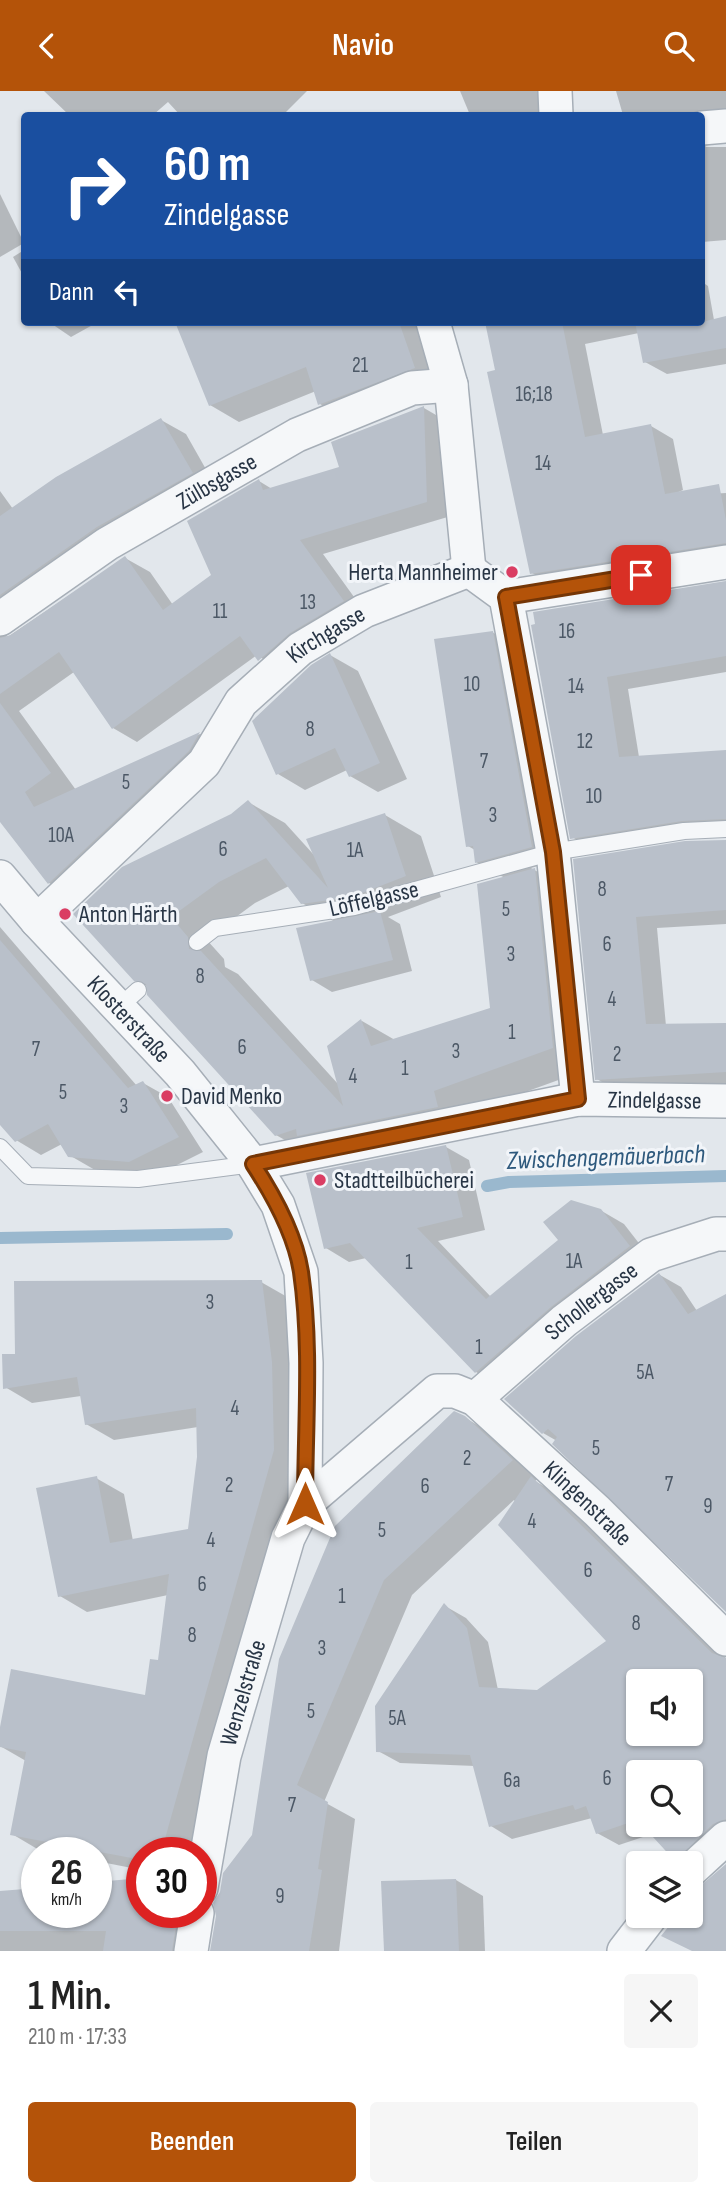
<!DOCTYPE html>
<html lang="de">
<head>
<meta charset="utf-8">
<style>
	:root { --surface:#fff; --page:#f6f6f6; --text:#222; --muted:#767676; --accent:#b45309 }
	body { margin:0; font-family:"Sofia Sans Condensed",sans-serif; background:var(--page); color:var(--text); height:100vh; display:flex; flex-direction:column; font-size:26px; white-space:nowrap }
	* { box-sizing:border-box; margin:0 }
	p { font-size:23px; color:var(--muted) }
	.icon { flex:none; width:38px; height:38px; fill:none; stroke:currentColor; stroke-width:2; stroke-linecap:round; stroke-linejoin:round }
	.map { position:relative; height:1860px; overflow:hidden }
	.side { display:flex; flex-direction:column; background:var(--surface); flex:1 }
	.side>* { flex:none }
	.hud { position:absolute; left:21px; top:21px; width:684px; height:214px; border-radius:7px; box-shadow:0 2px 5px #0004; background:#1a4fa0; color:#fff; overflow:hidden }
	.tools { position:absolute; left:626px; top:1578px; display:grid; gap:14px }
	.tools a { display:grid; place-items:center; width:77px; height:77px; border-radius:7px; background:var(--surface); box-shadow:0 2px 5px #0004; font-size:35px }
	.speed { position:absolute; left:21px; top:1746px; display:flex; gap:14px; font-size:35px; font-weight:700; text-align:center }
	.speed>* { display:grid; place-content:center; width:91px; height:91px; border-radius:50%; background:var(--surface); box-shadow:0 2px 5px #0004; line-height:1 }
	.speed small { font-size:18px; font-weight:400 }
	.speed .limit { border:10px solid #d22; background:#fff; color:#111 }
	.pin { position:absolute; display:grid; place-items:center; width:60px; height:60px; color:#fff; margin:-30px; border-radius:14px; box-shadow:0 4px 10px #0006 }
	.me { position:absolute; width:77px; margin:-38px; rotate:0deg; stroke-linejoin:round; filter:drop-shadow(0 0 5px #0008) }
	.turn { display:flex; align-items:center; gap:24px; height:147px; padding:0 28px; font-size:32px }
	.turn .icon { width:91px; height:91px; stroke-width:2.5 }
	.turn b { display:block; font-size:49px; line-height:60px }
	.then { display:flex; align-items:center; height:66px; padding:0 28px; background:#0003; gap:14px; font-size:26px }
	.round { display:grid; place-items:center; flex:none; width:74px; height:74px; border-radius:7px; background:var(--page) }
	.overview { display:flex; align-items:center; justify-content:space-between; height:119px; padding:0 28px }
	h1 { font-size:42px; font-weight:600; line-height:52px }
	.primary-button { display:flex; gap:14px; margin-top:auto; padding:14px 28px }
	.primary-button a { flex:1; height:80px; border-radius:7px; background:var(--accent); color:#fff; font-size:28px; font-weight:600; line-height:80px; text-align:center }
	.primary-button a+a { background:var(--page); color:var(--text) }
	header { display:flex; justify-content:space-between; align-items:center; height:91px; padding:0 28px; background:var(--accent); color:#fff; font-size:32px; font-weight:600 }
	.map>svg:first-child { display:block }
</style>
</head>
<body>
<header><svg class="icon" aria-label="back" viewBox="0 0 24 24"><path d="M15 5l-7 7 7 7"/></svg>Navio<svg class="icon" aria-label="search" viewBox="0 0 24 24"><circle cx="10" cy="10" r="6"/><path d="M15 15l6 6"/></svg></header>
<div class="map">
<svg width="726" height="1860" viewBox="0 0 726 1860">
	<rect width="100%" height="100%" fill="#e2e7ec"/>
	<!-- shadow -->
	<g fill="#0003" fill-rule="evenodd">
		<path d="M 44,0 L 307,0 L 283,24 L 180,24 L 168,11 L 153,24 L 69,24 Z"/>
		<path d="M 460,0 L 538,0 L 545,19 L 532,24 L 470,24 Z"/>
		<path d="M 616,0 L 726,0 L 726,32 L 704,53 L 706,56 L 726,56 L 726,149 L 702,151 L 702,24 L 623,24 Z"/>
		<path d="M 0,103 L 24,152 L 0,166 Z"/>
		<path d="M 24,159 L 24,186 L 13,166 Z"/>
		<path d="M 702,191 L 708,195 L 714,229 L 726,226 L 726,273 L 667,283 L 645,271 L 639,242 L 585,253 L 603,344 L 651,335 L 673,348 L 683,399 L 670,405 L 726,402 L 726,467 L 554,494 L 532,482 L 487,231 L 702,231 Z"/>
		<path d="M 49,231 L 98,231 L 71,246 Z"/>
		<path d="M 177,231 L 422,231 L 443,294 L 349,330 L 320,313 L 316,300 L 239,331 L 210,314 Z"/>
		<path d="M 424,317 L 448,331 L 451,425 L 323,463 L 367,524 L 284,582 L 257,564 L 137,651 L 113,637 L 74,581 L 19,620 L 76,699 L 200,643 L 223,657 L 74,806 L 49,792 L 0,724 L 0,400 L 13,418 L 161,329 L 186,343 L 216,396 L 13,526 L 6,547 L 125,467 L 150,481 L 173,514 L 214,485 L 259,390 L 272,398 L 341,378 L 333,352 Z"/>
		<path d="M 726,492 L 726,581 L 628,598 L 639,666 L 726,660 L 726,740 L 594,759 L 572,746 L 533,535 Z"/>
		<path d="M 492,541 L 517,556 L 556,770 L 531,777 L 571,800 L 589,978 L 470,1021 L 313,1065 L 276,1044 L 148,896 L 135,888 L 75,823 L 232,725 L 248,711 L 285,732 L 314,764 L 385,724 L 421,745 L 441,806 L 388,826 L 400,833 L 412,880 L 332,901 L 312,889 L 335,831 L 302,812 L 289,795 L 255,812 L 206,848 L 224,868 L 225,876 L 238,883 L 339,994 L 329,955 L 362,930 L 395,949 L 492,918 L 505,787 L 476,771 L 475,759 L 468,755 Z"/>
		<path d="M 330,564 L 358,580 L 407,688 L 378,701 L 350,685 L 347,679 L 305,699 L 278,683 Z"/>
		<path d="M 726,750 L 726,833 L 657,837 L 666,935 L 726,935 L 726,999 L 619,1001 L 597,988 L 575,770 Z"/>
		<path d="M 0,836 L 137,995 L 143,992 L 168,1006 L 203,1061 L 155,1085 L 95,1079 L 69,1064 L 62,1053 L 41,1064 L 16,1049 L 0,1031 Z"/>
		<path d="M 446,1056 L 469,1069 L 485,1139 L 438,1150 L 491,1206 L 600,1119 L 624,1133 L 652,1169 L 499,1294 L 476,1281 L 366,1167 L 349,1171 L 326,1157 Z"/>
		<path d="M 660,1184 L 681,1196 L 697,1220 L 726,1205 L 726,1519 L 557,1350 L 543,1342 Z"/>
		<path d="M 261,1191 L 289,1207 L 301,1375 L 192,1762 L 142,1762 L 142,1779 L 96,1770 L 96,1762 L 39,1759 L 12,1743 L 26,1670 L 0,1655 L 0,1646 L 146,1606 L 160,1571 L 168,1504 L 87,1521 L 60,1505 L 96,1387 L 124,1403 L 133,1450 L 190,1439 L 198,1367 L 198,1336 L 114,1349 L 86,1333 L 81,1305 L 32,1312 L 5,1296 L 17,1265 Z"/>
		<path d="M 464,1326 L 492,1343 L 540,1386 L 535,1390 L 552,1400 L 726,1567 L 726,1753 L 683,1773 L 652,1743 L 619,1754 L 597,1742 L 592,1727 L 512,1748 L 491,1735 L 475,1675 L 400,1672 L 378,1660 L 445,1515 L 466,1527 L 488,1551 L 498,1599 L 537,1601 L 609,1551 L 514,1409 L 412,1504 L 324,1711 L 355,1728 L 339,1860 L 236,1860 L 281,1568 ZM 639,1591 L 691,1591 L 691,1643 L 639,1643 ZM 639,1682 L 691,1682 L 691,1734 L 639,1734 Z"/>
		<path d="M 456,1789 L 483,1805 L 485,1860 L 386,1860 Z"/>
		<path d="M 0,1802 L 37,1822 L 201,1822 L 198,1860 L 0,1860 Z"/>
	</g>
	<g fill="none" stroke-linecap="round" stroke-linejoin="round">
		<!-- stream -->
		<g stroke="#9ab8ce" stroke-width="12">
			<path d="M 487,1095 L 509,1091 L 726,1085"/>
			<path d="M 0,1147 L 227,1143"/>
		</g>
	</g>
	<!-- building -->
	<g fill="#b9c0ca" fill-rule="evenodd">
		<path d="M 726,225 L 726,257 L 643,272 L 635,231 L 702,231 Z"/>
		<path d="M 175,231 L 399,231 L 415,277 L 318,314 L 306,276 L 209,315 Z"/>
		<path d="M 485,231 L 562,231 L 585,346 L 651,333 L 665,403 L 719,393 L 726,429 L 726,452 L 530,483 L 487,281 L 495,279 Z"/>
		<path d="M 424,315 L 427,411 L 300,449 L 344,510 L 290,542 L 258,570 L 240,545 L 112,638 L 59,561 L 0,603 L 0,547 L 11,544 L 125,465 L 163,519 L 211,484 L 187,430 L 259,388 L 263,399 L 339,376 L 331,351 Z"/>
		<path d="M 161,327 L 193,382 L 97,436 L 0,504 L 0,425 L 56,386 Z"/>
		<path d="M 726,490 L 726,565 L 607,586 L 619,666 L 726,659 L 726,728 L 682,730 L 570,748 L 531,534 L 535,533 L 533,521 Z"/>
		<path d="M 493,540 L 532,756 L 475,772 L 473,755 L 466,756 L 434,548 Z"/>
		<path d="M 330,562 L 380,672 L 349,686 L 335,657 L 276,684 L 252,630 L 311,574 Z"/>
		<path d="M 0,612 L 51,682 L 25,701 L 34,716 L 200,641 L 189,660 L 48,793 L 0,731 Z"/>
		<path d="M 248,709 L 328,797 L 306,748 L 385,722 L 406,785 L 352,806 L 301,813 L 266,767 L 219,791 L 171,826 L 188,846 L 189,858 L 201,860 L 343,1015 L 327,955 L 361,928 L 371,955 L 490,917 L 477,793 L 535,777 L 553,957 L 434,1000 L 438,1016 L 297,1045 L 296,1038 L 275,1045 L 147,904 L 146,893 L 134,890 L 73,823 L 122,776 L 231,723 Z"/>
		<path d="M 726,749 L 726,819 L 636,826 L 646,933 L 726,932 L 726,981 L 595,989 L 573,768 L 685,750 Z"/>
		<path d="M 380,820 L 393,869 L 310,890 L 296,837 Z"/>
		<path d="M 0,849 L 128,997 L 143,990 L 179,1046 L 129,1071 L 68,1066 L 48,1033 L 15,1051 L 0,1034 Z"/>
		<path d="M 446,1054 L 463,1126 L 417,1137 L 486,1208 L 558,1149 L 543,1131 L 571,1109 L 601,1118 L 630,1155 L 551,1216 L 475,1282 L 350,1152 L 324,1158 L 306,1082 Z"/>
		<path d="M 659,1182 L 688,1223 L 726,1203 L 726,1521 L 552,1353 L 557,1346 L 548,1338 L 542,1343 L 504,1308 L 576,1245 Z"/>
		<path d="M 262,1189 L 272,1271 L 274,1359 L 161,1762 L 142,1762 L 142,1769 L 10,1744 L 26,1661 L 0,1656 L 0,1636 L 11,1578 L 145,1604 L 150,1568 L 158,1569 L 169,1483 L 58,1506 L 36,1397 L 97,1385 L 110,1452 L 188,1438 L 197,1366 L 196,1317 L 85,1334 L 77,1286 L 3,1298 L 2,1263 L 15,1263 L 14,1190 Z"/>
		<path d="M 454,1320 L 465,1325 L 513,1369 L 384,1489 L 297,1694 L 328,1711 L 318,1778 L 322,1779 L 309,1860 L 210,1860 L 216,1825 L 213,1812 L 220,1801 L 223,1782 L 252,1744 L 279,1568 L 335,1435 Z"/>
		<path d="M 531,1385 L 712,1562 L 726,1567 L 726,1728 L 713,1733 L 675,1770 L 642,1734 L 691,1734 L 691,1682 L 639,1682 L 639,1731 L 637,1729 L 596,1743 L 586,1715 L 575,1719 L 573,1714 L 489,1736 L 470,1664 L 376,1661 L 375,1615 L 444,1512 L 467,1537 L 479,1596 L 537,1599 L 606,1550 L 498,1434 ZM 639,1591 L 691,1591 L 691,1643 L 639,1643 Z"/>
		<path d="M 726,1773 L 726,1860 L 692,1860 L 661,1845 L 677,1825 L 691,1825 L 691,1808 L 699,1796 Z"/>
		<path d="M 142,1787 L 142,1822 L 178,1822 L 172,1860 L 103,1860 L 106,1840 L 0,1840 L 0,1800 L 37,1797 L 37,1822 L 96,1822 L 96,1791 Z"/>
		<path d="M 456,1788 L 459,1860 L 384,1860 L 381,1790 Z"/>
	</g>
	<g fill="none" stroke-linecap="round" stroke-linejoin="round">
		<!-- lane casing -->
		<g stroke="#a6aeb7" stroke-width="18">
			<g id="lane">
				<path d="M 197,851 L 215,837 L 354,816 L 553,761 L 684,740 L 726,738"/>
				<path d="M 118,917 L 138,899"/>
				<path d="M 0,1056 L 28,1085 L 138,1088 L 253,1073"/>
			</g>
		</g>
		<!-- street casing -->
		<g stroke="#a6aeb7" stroke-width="36">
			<g id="street">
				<path d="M 555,0 L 556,24"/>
				<path d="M 702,37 L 726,35"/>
				<path d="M 433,231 L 451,294 L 469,479"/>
				<path d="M 469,479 L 506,506 L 553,761 L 578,1008"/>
				<path d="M 506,506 L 726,471"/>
				<path id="s1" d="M 0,528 L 107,453 L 297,344 L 412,297 L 451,294"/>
				<path id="s2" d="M 0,786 L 37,830 L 180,982 L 253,1073 L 278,1114 L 301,1181 L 306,1272 L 305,1413"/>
				<path id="s3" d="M 37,830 L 204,672 L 241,611 L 300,558 L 364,520 L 469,479"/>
				<path id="s4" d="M 253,1073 L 578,1008 L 726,1010"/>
				<path id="s5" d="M 475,1308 L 564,1230 L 651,1164 L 716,1143 L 726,1143"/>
				<path d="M 691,1779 L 726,1747"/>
				<path id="s6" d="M 201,1797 L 224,1665 L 288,1447 L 305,1413 L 437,1300 L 455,1300 L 475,1308 L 597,1420 L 726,1548"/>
				<path d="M 191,1860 L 197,1822"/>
				<path d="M 624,1860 L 651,1825"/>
			</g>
		</g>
		<!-- lane -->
		<use href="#lane" stroke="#f5f7f9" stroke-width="16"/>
		<!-- street -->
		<use href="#street" stroke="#f5f7f9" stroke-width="33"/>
	</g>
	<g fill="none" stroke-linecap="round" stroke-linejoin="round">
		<!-- route casing -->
		<g stroke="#753606" stroke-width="18">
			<path id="route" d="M 305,1413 C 305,1337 312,1257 301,1181 C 295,1143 274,1105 253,1073 L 578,1008 L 553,761 L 506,506 L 641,484"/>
		</g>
		<!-- route -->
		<use href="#route" stroke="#b45309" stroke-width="12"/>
	</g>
	<!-- markers -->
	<g fill="#da3d63" stroke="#f2f5f9" stroke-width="2.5">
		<circle cx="512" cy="481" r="7"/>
		<circle cx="65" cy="823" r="7"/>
		<circle cx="167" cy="1005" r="7"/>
		<circle cx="320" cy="1089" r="7"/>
	</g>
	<g text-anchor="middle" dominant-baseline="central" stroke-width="6" stroke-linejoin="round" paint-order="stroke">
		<!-- number labels -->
		<g font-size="21" fill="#4c5866">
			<text x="360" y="274">21</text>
			<text x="534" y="303">16;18</text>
			<text x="543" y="372">14</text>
			<text x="308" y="511">13</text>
			<text x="220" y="520">11</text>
			<text x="567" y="540">16</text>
			<text x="472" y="593">10</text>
			<text x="576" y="595">14</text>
			<text x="310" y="638">8</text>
			<text x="585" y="650">12</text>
			<text x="484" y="670">7</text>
			<text x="126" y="691">5</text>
			<text x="594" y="705">10</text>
			<text x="493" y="724">3</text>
			<text x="61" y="744">10A</text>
			<text x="223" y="758">6</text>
			<text x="355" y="759">1A</text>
			<text x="602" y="798">8</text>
			<text x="506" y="818">5</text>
			<text x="607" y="853">6</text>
			<text x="511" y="863">3</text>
			<text x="200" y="885">8</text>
			<text x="612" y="908">4</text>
			<text x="512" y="941">1</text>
			<text x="242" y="956">6</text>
			<text x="36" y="958">7</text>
			<text x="456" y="960">3</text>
			<text x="617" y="963">2</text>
			<text x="405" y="977">1</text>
			<text x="353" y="985">4</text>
			<text x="63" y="1001">5</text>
			<text x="124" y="1015">3</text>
			<text x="574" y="1170">1A</text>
			<text x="409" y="1171">1</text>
			<text x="210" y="1211">3</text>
			<text x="479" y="1256">1</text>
			<text x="645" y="1281">5A</text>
			<text x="235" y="1317">4</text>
			<text x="596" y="1357">5</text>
			<text x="467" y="1367">2</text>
			<text x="669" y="1393">7</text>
			<text x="229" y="1394">2</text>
			<text x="425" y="1395">6</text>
			<text x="708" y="1415">9</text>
			<text x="532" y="1430">4</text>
			<text x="382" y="1439">5</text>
			<text x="211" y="1449">4</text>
			<text x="588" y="1479">6</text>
			<text x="202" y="1493">6</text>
			<text x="342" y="1505">1</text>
			<text x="636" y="1532">8</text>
			<text x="192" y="1544">8</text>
			<text x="322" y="1557">3</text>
			<text x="311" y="1620">5</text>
			<text x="397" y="1627">5A</text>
			<text x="607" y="1687">6</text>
			<text x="512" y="1689">6a</text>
			<text x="292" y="1714">7</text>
			<text x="280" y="1805">9</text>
		</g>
		<!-- street labels -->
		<g font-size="24" fill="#283545" stroke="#f2f5f9">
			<text stroke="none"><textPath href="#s1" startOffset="257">Zülbsgasse</textPath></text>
			<text stroke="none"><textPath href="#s3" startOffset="410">Kirchgasse</textPath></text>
			<text transform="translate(374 808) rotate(-13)">Löffelgasse</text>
			<text stroke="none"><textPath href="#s2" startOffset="192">Klosterstraße</textPath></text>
			<text stroke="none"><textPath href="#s4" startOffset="408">Zindelgasse</textPath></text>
			<text stroke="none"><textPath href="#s5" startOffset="152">Schollergasse</textPath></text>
			<text stroke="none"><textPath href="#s6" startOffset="766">Klingenstraße</textPath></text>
			<text stroke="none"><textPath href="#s6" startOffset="200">Wenzelstraße</textPath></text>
		</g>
		<!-- poi labels -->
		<g font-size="24" fill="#283545" stroke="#f2f5f9" text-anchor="start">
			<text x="498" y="481" text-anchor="end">Herta Mannheimer</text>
			<text x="79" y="823">Anton Härth</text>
			<text x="181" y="1005">David Menko</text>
			<text x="334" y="1089">Stadtteilbücherei</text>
		</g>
		<!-- water labels -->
		<g font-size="26" font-style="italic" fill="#2e597d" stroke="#f2f5f9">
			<text transform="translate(606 1067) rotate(-2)">Zwischengemäuerbach</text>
		</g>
	</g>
</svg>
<div class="tools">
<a><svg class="icon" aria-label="sound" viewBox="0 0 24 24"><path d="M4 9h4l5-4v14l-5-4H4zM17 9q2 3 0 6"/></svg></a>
<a><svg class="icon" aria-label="search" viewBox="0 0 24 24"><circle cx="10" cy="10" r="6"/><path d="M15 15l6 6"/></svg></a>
<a><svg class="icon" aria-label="layers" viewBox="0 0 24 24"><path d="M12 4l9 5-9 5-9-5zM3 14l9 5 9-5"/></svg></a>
</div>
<div class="speed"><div>26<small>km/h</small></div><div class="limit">30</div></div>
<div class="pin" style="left:641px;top:484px;background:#d93025"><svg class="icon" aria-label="arrive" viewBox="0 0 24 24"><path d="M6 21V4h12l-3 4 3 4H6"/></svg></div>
<svg class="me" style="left:305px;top:1413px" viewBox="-20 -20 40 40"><path d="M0-17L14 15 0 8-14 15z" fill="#b45309" stroke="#fff" stroke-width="4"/></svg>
<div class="hud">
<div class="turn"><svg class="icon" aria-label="right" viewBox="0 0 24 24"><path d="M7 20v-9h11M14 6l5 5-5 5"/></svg><div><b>60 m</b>Zindelgasse</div></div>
<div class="then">Dann<svg class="icon" aria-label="left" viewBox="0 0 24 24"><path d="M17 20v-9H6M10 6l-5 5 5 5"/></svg></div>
</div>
</div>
<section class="side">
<div class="overview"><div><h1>1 Min.</h1><p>210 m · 17:33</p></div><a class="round"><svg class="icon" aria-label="close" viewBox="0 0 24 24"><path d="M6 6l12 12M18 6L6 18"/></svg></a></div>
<div class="primary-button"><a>Beenden</a><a>Teilen</a></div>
</section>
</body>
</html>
